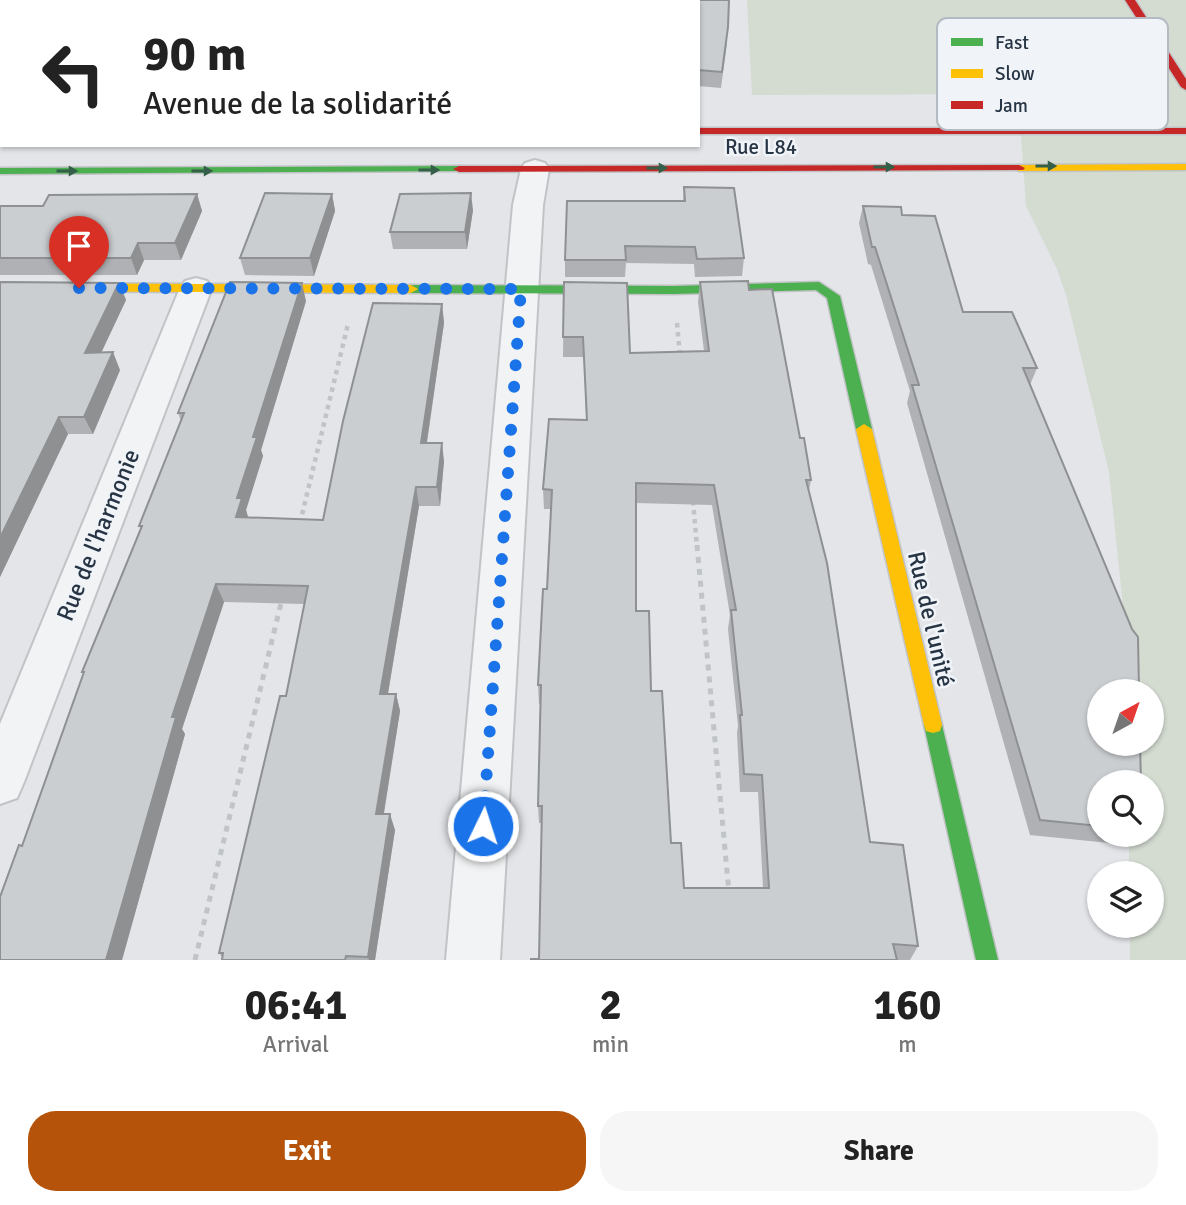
<!DOCTYPE html>
<html lang="en">
<head>
<meta charset="utf-8">
<style>
	:root { --surface:#fff; --page:#f6f6f6; --text:#222; --muted:#767676; --accent:#b45309 }
	body { margin:0; font-family:Signika,sans-serif; background:var(--page); color:var(--text); height:100vh; display:flex; flex-direction:column; font-size:26px; white-space:nowrap }
	* { box-sizing:border-box; margin:0 }
	p { font-size:23px; color:var(--muted) }
	.icon { flex:none; width:38px; height:38px; fill:none; stroke:currentColor; stroke-width:2; stroke-linecap:round; stroke-linejoin:round }
	.map { position:relative; height:960px; overflow:hidden }
	.drawer { display:flex; flex-direction:column; background:var(--surface); flex:1 }
	.drawer>* { flex:none }
	.top-card { position:absolute; left:0px; top:0px; width:700px; height:147px; box-shadow:0 2px 5px #0004; background:#fff; color:var(--text); overflow:hidden }
	.needle { width:46px; rotate:40deg }
	.buttons { position:absolute; left:1087px; top:679px; display:grid; gap:14px }
	.buttons a { display:grid; place-items:center; width:77px; height:77px; border-radius:50%; background:var(--surface); box-shadow:0 2px 5px #0004; font-size:35px }
	.pin { position:absolute; display:grid; place-items:center; width:60px; height:60px; color:#fff; margin:-72px -30px; border-radius:50% 50% 50% 0; rotate:-45deg; box-shadow:0 0 7px #0007 }
	.pin .icon { rotate:45deg }
	.me { position:absolute; width:77px; margin:-38px; rotate:4deg; stroke-linejoin:round; filter:drop-shadow(0 0 5px #0008) }
	.turn { display:flex; align-items:center; gap:24px; height:147px; padding:0 28px; font-size:32px }
	.turn .icon { width:91px; height:91px; stroke-width:2.5 }
	.turn b { display:block; font-size:49px; line-height:60px }
	.eta { display:flex; justify-content:space-evenly; align-items:center; height:119px; text-align:center }
	.eta b { font-size:42px; font-weight:700; line-height:49px }
	.action { display:flex; gap:14px; margin-top:auto; padding:14px 28px }
	.action a { flex:1; height:80px; border-radius:28px; background:var(--accent); color:#fff; font-size:28px; font-weight:700; line-height:80px; text-align:center }
	.action a+a { background:var(--page); color:var(--text) }
	.map>svg:first-child { display:block }
</style>
</head>
<body>
<div class="map">
<svg width="1186" height="960" viewBox="0 0 1186 960">
	<rect width="100%" height="100%" fill="#e3e5e8"/>
	<!-- green -->
	<path fill="#d4dcd2" d="M 747,0 L 1186,0 L 1186,960 L 1130,960 L 1130,926 L 1152,926 L 1152,873 L 1129,873 L 1129,835 L 1152,835 L 1152,782 L 1129,782 L 1129,744 L 1152,744 L 1152,691 L 1128,691 L 1128,654 L 1109,472 L 1066,295 L 1057,269 L 1026,206 L 1018,94 L 752,95 Z"/>
	<g fill="none" stroke-linecap="round" stroke-linejoin="round">
		<!-- street casing -->
		<g stroke="#c1c3c6" stroke-width="4">
			<g id="street">
				<path d="M 156,0 L 178,0 L 155,2 Z"/>
				<path d="M 630,0 L 652,0 L 653,2 L 629,2 Z"/>
				<path d="M 535,160 L 545,163 L 549,169 L 543,205 L 500,960 L 446,960 L 513,205 L 521,169 L 525,163 Z"/>
				<path d="M 196,278 L 207,281 L 212,288 L 24,782 L 17,798 L 0,804 L 0,724 L 180,288 L 185,281 Z"/>
			</g>
		</g>
		<!-- fast casing -->
		<g stroke="#c1c3c6" stroke-width="3">
			<g id="fast">
				<path d="M 459,166 L 463,167 L 463,171 L 0,174 L 0,168 Z"/>
				<path d="M 819,282 L 840,296 L 872,429 L 869,433 L 859,433 L 856,429 L 827,298 L 816,290 L 674,294 L 411,293 L 404,289 L 411,285 L 674,286 Z"/>
				<path d="M 933,717 L 940,719 L 942,725 L 998,960 L 976,960 L 924,725 L 926,719 Z"/>
			</g>
		</g>
		<!-- slow casing -->
		<g stroke="#c1c3c6" stroke-width="3">
			<g id="slow">
				<path d="M 223,0 L 233,0 L 222,2 Z"/>
				<path d="M 1186,164 L 1186,170 L 1019,171 L 1013,168 L 1019,165 Z"/>
				<path d="M 0,283 L 411,285 L 418,289 L 411,293 L 0,291 Z"/>
				<path d="M 864,424 L 872,429 L 942,725 L 940,731 L 933,733 L 926,731 L 924,725 L 856,429 Z"/>
			</g>
		</g>
		<!-- jam casing -->
		<g stroke="#c1c3c6" stroke-width="3">
			<g id="jam">
				<path d="M 1125,0 L 1135,0 L 1186,79 L 1186,90 L 1181,87 Z"/>
				<rect x="698" y="128" width="488" height="6"/>
				<rect x="0" y="131" width="2" height="6"/>
				<path d="M 1019,165 L 1025,168 L 1023,170 L 459,172 L 453,169 L 459,166 Z"/>
			</g>
		</g>
		<!-- path-far1 -->
		<g stroke="#c1c4c7" stroke-width="4.5" stroke-dasharray="4.5 4.5" stroke-linecap="butt">
			<path d="M 677,323 L 680,356"/>
			<path d="M 693,501 L 697,547"/>
			<path d="M 300,523 L 348,324"/>
		</g>
		<!-- path -->
		<g stroke="#c1c4c7" stroke-width="5" stroke-dasharray="6 6" stroke-linecap="butt">
			<path d="M 697,545 L 729,893"/>
			<path d="M 195,960 L 282,599"/>
		</g>
		<!-- street -->
		<use href="#street" fill="#f2f3f4" fill-rule="evenodd"/>
		<!-- fast -->
		<use href="#fast" fill="#4caf50" fill-rule="evenodd"/>
		<!-- slow -->
		<use href="#slow" fill="#ffc107" fill-rule="evenodd"/>
		<!-- jam -->
		<use href="#jam" fill="#c62828" fill-rule="evenodd"/>
	</g>
	<!-- wall -->
	<g fill="#afb1b4" fill-rule="evenodd">
		<path d="M 0,0 L 126,0 L 125,2 L 2,2 L 2,80 L 0,80 Z"/>
		<path d="M 698,2 L 727,43 L 721,88 L 698,86 Z"/>
		<path d="M 684,187 L 744,258 L 742,276 L 695,277 L 694,264 L 626,263 L 625,277 L 565,277 L 565,260 L 683,201 Z"/>
		<path d="M 197,194 L 202,211 L 181,260 L 144,260 L 137,275 L 0,275 L 0,206 L 43,206 Z"/>
		<path d="M 332,194 L 335,211 L 314,276 L 245,275 L 240,258 Z"/>
		<path d="M 863,206 L 902,215 L 963,312 L 1037,368 L 1030,385 L 1099,782 L 1099,835 L 1138,835 L 1129,845 L 1030,835 L 907,403 L 910,391 L 871,265 L 868,264 L 859,223 Z"/>
		<path d="M 473,210 L 467,249 L 393,249 L 390,232 Z"/>
		<path d="M 0,282 L 119,283 L 126,300 L 101,353 L 120,370 L 93,434 L 68,434 L 0,577 Z"/>
		<path d="M 564,282 L 630,353 L 704,351 L 698,302 L 700,282 L 749,290 L 800,438 L 811,480 L 809,490 L 870,842 L 918,946 L 910,960 L 531,960 L 539,959 L 542,823 L 539,823 L 538,806 L 540,704 L 539,704 L 538,685 L 547,589 L 551,509 L 544,509 L 543,489 L 586,420 L 584,357 L 563,357 ZM 636,503 L 712,505 L 730,615 L 728,629 L 738,726 L 737,733 L 740,792 L 758,792 L 763,888 L 684,888 L 671,843 L 651,691 L 636,611 Z"/>
		<path d="M 306,301 L 261,450 L 263,456 L 246,510 L 248,517 L 323,520 L 442,304 L 444,323 L 427,443 L 444,461 L 440,506 L 419,506 L 388,694 L 396,694 L 400,711 L 384,814 L 395,830 L 375,960 L 222,960 L 222,957 L 219,953 L 286,696 L 304,604 L 224,602 L 182,729 L 185,734 L 122,960 L 0,960 L 22,846 L 84,674 L 82,672 L 141,529 L 139,526 L 181,421 L 178,413 Z"/>
	</g>
	<!-- shaded-wall -->
	<g fill="#8e9092">
		<path d="M 112,0 L 126,0 L 125,2 L 111,2 Z"/>
		<path d="M 471,193 L 473,210 L 467,249 L 465,232 Z"/>
		<path d="M 197,194 L 202,211 L 181,260 L 175,243 Z"/>
		<path d="M 332,194 L 335,211 L 314,276 L 310,258 Z"/>
		<path d="M 138,243 L 144,260 L 137,275 L 131,258 Z"/>
		<path d="M 119,283 L 126,300 L 93,370 L 85,353 Z"/>
		<path d="M 302,283 L 306,301 L 261,450 L 263,456 L 246,510 L 248,517 L 236,517 L 237,498 L 253,437 Z"/>
		<path d="M 442,304 L 444,323 L 424,461 L 421,443 Z"/>
		<path d="M 113,352 L 120,370 L 93,434 L 84,417 Z"/>
		<path d="M 59,417 L 68,434 L 0,577 L 0,538 Z"/>
		<path d="M 442,443 L 444,461 L 440,506 L 437,487 Z"/>
		<path d="M 416,487 L 419,506 L 385,711 L 380,694 Z"/>
		<path d="M 216,584 L 224,602 L 182,729 L 185,734 L 122,960 L 106,960 L 172,717 Z"/>
		<path d="M 396,694 L 400,711 L 381,830 L 376,814 Z"/>
		<path d="M 390,814 L 395,830 L 375,960 L 369,960 L 368,957 Z"/>
	</g>
	<!-- building -->
	<g fill="#cbced1" stroke="#8e9092" stroke-width="2" fill-rule="evenodd">
		<path d="M 0,0 L 112,0 L 111,2 L 2,2 L 2,68 L 0,68 Z"/>
		<path d="M 311,0 L 584,0 L 584,2 L 310,2 Z"/>
		<path d="M 654,0 L 729,0 L 728,27 L 722,72 L 698,70 L 698,2 L 654,2 Z"/>
		<path d="M 684,187 L 734,188 L 744,258 L 697,259 L 695,247 L 625,246 L 626,260 L 565,260 L 567,201 L 685,201 Z"/>
		<path d="M 265,193 L 332,194 L 310,258 L 240,258 Z"/>
		<path d="M 471,193 L 465,232 L 390,232 L 400,194 Z"/>
		<path d="M 197,194 L 175,243 L 138,243 L 131,258 L 0,258 L 0,206 L 43,206 L 49,195 Z"/>
		<path d="M 863,206 L 901,207 L 902,215 L 935,216 L 963,312 L 1012,312 L 1037,368 L 1023,368 L 1132,629 L 1138,637 L 1139,691 L 1099,691 L 1099,744 L 1140,744 L 1141,782 L 1099,782 L 1099,826 L 1040,820 L 912,385 L 919,385 L 875,247 L 872,247 Z"/>
		<path d="M 748,281 L 749,290 L 772,289 L 800,438 L 804,438 L 811,480 L 806,480 L 827,563 L 870,842 L 903,845 L 918,946 L 893,944 L 897,960 L 531,960 L 531,959 L 539,959 L 542,806 L 538,806 L 541,685 L 538,685 L 543,589 L 547,589 L 552,490 L 543,489 L 549,419 L 587,420 L 583,337 L 563,337 L 564,282 L 627,283 L 630,353 L 709,351 L 700,282 ZM 636,483 L 714,485 L 736,610 L 731,610 L 742,715 L 740,715 L 744,774 L 762,775 L 769,888 L 684,888 L 681,843 L 671,843 L 662,691 L 651,691 L 649,611 L 636,611 Z"/>
		<path d="M 0,282 L 119,283 L 85,353 L 113,352 L 84,417 L 59,417 L 0,538 Z"/>
		<path d="M 230,282 L 302,283 L 253,437 L 257,437 L 237,498 L 242,498 L 236,517 L 323,520 L 343,421 L 373,303 L 442,304 L 421,443 L 442,443 L 437,487 L 416,487 L 380,694 L 396,694 L 376,814 L 390,814 L 368,957 L 346,956 L 345,960 L 222,960 L 223,953 L 219,953 L 280,696 L 286,696 L 308,586 L 216,584 L 172,717 L 176,717 L 106,960 L 0,960 L 0,897 L 19,845 L 22,846 L 84,672 L 82,672 L 142,526 L 139,526 L 184,413 L 178,413 Z"/>
	</g>
	<!-- one-way arrows -->
	<defs><path id="oneway-solid" d="M-6-.8H1V-3.2L6.5 0L1 3.2V.8H-6Z" transform="scale(1.75)"/></defs>
	<g fill="#345f48">
		<use href="#oneway-solid" transform="translate(1046 166)"/>
		<use href="#oneway-solid" transform="translate(884 167)"/>
		<use href="#oneway-solid" transform="translate(657 168)"/>
		<use href="#oneway-solid" transform="translate(429 170)"/>
		<use href="#oneway-solid" transform="translate(67 171)"/>
		<use href="#oneway-solid" transform="translate(202 171)"/>
	</g>
	<g fill="none" stroke-linecap="round" stroke-linejoin="round">
		<!-- route -->
		<path stroke="#1a73e8" stroke-width="12" stroke-dasharray="0 21.6" d="M 79,288 L 521,289 L 483,826"/>
	</g>
	<g text-anchor="middle" dominant-baseline="central" stroke-width="5" stroke-linejoin="round" paint-order="stroke">
		<!-- far-street labels -->
		<g font-size="21" fill="#273444" stroke="#f0f4f8">
			<text x="761" y="147">Rue L84</text>
		</g>
		<!-- street labels -->
		<g font-size="24" fill="#273444" stroke="#f0f4f8">
			<text transform="translate(98 535) rotate(-68)">Rue de l'harmonie</text>
			<text transform="translate(931 619) rotate(77)">Rue de l'unité</text>
		</g>
	</g>
	<!-- legend -->
	<rect x="937" y="18" width="231" height="112" rx="10" fill="#f0f4f8" stroke="#b4bac2" stroke-width="2"/>
	<rect x="951" y="38" width="32" height="8" fill="#4caf50"/>
	<rect x="951" y="69" width="32" height="9" fill="#ffc107"/>
	<rect x="951" y="101" width="32" height="8" fill="#c62828"/>
	<g font-size="19" fill="#273444">
		<text x="995" y="49">Fast</text>
		<text x="995" y="80">Slow</text>
		<text x="995" y="112">Jam</text>
	</g>
</svg>
<div class="buttons">
<a><svg class="needle" viewBox="-14 -14 28 28"><path d="M0-13l5 13h-10z" fill="#e53935"/><path d="M0 13l5-13h-10z" fill="#767676"/></svg></a>
<a><svg class="icon" aria-label="search" viewBox="0 0 24 24"><circle cx="10" cy="10" r="6"/><path d="M15 15l6 6"/></svg></a>
<a><svg class="icon" aria-label="layers" viewBox="0 0 24 24"><path d="M12 4l9 5-9 5-9-5zM3 14l9 5 9-5"/></svg></a>
</div>
<div class="pin" style="left:79px;top:288px;background:#d93025"><svg class="icon" aria-label="arrive" viewBox="0 0 24 24"><path d="M6 21V4h12l-3 4 3 4H6"/></svg></div>
<svg class="me" style="left:483px;top:826px" viewBox="-20 -20 40 40"><circle r="17" fill="#1a73e8" stroke="#fff" stroke-width="3"/><path d="M0-11L8 9 0 5-8 9z" fill="#fff"/></svg>
<div class="top-card">
<div class="turn"><svg class="icon" aria-label="left" viewBox="0 0 24 24"><path d="M17 20v-9H6M10 6l-5 5 5 5"/></svg><div><b>90 m</b>Avenue de la solidarité</div></div>
</div>
</div>
<section class="drawer">
<div class="eta">
<div><b>06:41</b><p>Arrival</p></div>
<div><b>2</b><p>min</p></div>
<div><b>160</b><p>m</p></div>
</div>
<div class="action"><a>Exit</a><a>Share</a></div>
</section>
</body>
</html>
